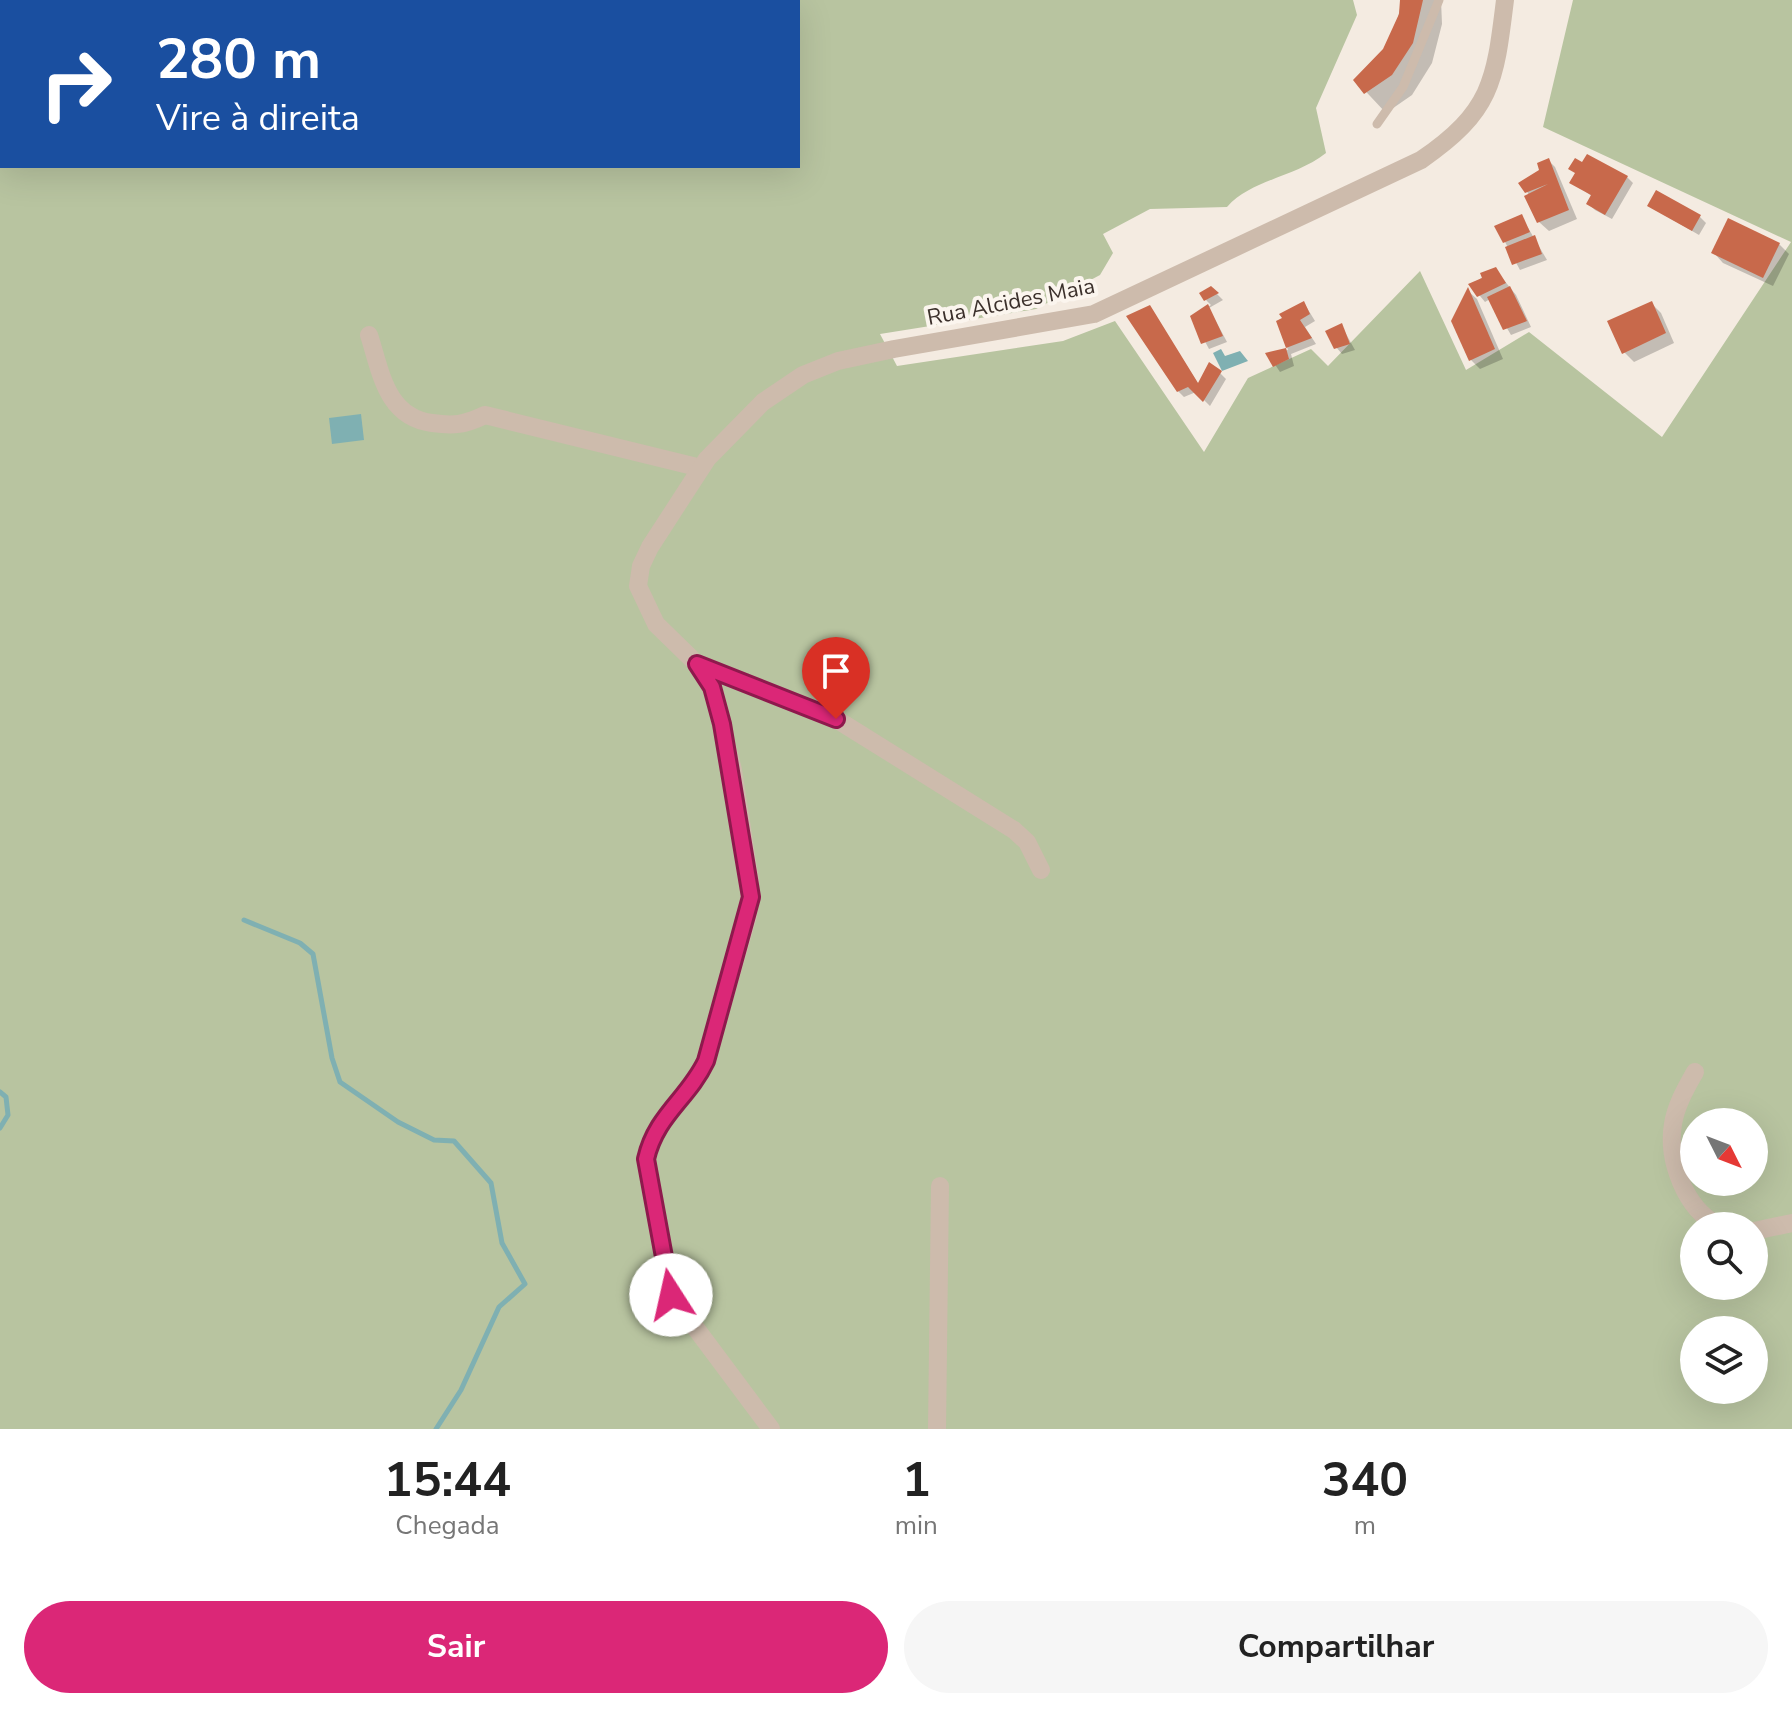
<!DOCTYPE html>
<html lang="pt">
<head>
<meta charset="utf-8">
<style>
	:root { --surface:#fff; --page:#f6f6f6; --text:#222; --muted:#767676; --accent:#db2777 }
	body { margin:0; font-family:"Nunito Sans",sans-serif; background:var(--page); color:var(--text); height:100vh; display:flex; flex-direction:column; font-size:30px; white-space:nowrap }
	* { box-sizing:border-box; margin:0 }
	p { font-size:26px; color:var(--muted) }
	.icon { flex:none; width:44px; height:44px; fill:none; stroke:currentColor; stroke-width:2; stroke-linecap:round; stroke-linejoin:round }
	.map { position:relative; height:1429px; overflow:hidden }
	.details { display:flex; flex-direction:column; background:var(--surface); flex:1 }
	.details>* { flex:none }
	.guide { position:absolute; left:0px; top:0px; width:800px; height:168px; box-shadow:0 8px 32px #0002; background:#1a4fa0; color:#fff; overflow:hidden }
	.needle { width:52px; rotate:132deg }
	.tools { position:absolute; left:1680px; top:1108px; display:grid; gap:16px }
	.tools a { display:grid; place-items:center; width:88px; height:88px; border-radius:50%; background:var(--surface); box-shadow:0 8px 32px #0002; font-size:40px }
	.pin { position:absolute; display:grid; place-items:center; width:68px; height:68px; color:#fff; margin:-82px -34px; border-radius:50% 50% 50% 0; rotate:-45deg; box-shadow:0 0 8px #0007 }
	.pin .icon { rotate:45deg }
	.me { position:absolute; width:88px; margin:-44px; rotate:350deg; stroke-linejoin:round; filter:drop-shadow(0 0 6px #0008) }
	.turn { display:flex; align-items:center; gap:28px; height:168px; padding:0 24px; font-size:36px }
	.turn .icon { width:104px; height:104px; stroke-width:2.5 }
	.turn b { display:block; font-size:56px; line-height:68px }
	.eta { display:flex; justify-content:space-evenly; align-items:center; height:136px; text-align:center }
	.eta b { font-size:48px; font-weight:700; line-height:56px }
	.primary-button { display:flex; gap:16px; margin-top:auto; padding:16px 24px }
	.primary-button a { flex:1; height:92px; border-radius:48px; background:var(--accent); color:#fff; font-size:32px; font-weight:700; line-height:92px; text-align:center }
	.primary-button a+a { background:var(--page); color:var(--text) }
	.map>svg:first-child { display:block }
</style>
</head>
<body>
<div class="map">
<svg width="1792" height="1429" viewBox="0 0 1792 1429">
	<rect width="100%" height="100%" fill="#f4ebe1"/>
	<!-- green -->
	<path fill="#b8c4a0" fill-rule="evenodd" d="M 0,0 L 1353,0 L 1357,15 L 1316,108 L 1326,153 C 1294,178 1252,179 1227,207 L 1150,209 L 1103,234 L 1113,253 L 1100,275 L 1036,309 L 880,334 L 897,366 L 1063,341 L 1115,321 L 1204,452 L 1248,378 L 1311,349 L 1328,366 L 1420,271 L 1466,370 L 1529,332 L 1662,437 L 1791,242 L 1543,127 L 1573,0 L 1792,0 L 1792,1429 L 0,1429 ZM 2,2 L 798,2 L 798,166 L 2,166 ZM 1694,1122 L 1754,1122 L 1754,1182 L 1694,1182 ZM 1694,1226 L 1754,1226 L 1754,1286 L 1694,1286 ZM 1694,1330 L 1754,1330 L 1754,1390 L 1694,1390 Z"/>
	<!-- water -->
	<g fill="#7fb0b2">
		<path d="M 1221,349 L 1225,356 L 1240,351 L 1248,361 L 1222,371 L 1213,353 Z"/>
		<path d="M 361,414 L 364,440 L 332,444 L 329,418 Z"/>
	</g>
	<!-- shadow -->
	<g fill="#0003">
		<path d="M 1402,0 L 1441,0 L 1442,24 L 1432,63 L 1412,95 L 1386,113 L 1355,80 L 1374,64 L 1394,34 Z"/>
		<path d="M 1549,161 L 1555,167 L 1577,219 L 1549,231 L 1539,222 L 1527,191 Z"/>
		<path d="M 1583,164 L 1627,177 L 1633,183 L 1612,219 L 1595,210 L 1589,204 L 1593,197 L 1572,182 Z"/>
		<path d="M 1649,206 L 1700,217 L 1706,223 L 1699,235 Z"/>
		<path d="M 1521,216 L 1547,260 L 1520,270 L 1505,242 Z"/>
		<path d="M 1779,244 L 1789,254 L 1773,286 L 1723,263 L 1714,253 Z"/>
		<path d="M 1495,269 L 1516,295 L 1531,327 L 1511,335 L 1490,299 L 1485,302 L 1471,285 Z"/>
		<path d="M 1211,288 L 1223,300 L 1209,308 L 1227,342 L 1209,349 L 1192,317 L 1211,305 L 1206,300 Z"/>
		<path d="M 1468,291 L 1477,299 L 1503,359 L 1480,369 L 1471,360 Z"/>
		<path d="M 1304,303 L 1315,321 L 1305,327 L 1316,344 L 1291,354 L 1294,366 L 1280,372 L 1268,354 L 1288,350 L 1279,322 Z"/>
		<path d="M 1651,303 L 1661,313 L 1674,343 L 1634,362 L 1624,352 Z"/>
		<path d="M 1150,308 L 1199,385 L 1220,373 L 1226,379 L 1210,406 L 1196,392 L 1184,397 L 1178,391 Z"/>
		<path d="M 1341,325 L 1355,350 L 1342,354 L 1336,347 Z"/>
	</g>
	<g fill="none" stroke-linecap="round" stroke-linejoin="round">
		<!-- stream -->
		<g stroke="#7fb0b2" stroke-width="5">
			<path d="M 244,920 L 300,943 L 313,954 L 332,1058 L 340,1082 L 398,1122 L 434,1140 L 454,1141 L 491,1183 L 502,1243 L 525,1284 L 499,1307 L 461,1390 L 436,1429"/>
			<path d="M 0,1092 L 6,1097 L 8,1115 L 0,1128"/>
		</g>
	</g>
	<!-- building -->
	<g fill="#c8694b">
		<path d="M 1400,0 L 1423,0 L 1413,43 L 1392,75 L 1364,94 L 1353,80 L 1383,49 L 1399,14 Z"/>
		<path d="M 1587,154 L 1628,176 L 1605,215 L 1586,204 L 1591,195 L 1569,183 L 1575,173 L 1568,169 L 1575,158 L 1582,162 Z"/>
		<path d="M 1549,158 L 1569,210 L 1537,223 L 1524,196 L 1548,184 L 1525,193 L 1518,183 L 1539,170 L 1537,163 Z"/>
		<path d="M 1656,190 L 1701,215 L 1692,231 L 1647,206 Z"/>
		<path d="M 1522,214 L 1530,232 L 1503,243 L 1494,226 Z"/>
		<path d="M 1728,218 L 1780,243 L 1763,278 L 1711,253 Z"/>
		<path d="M 1535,235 L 1542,254 L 1512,265 L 1505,247 Z"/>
		<path d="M 1496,267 L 1506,283 L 1477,297 L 1468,284 L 1482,278 L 1480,273 Z"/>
		<path d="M 1211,286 L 1219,293 L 1204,301 L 1199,293 Z"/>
		<path d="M 1510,286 L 1527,321 L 1503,330 L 1487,297 Z"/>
		<path d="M 1468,287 L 1495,349 L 1469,361 L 1451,321 Z"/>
		<path d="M 1304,301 L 1310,314 L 1300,320 L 1312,338 L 1286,348 L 1276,321 L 1282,318 L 1279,314 Z"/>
		<path d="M 1652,301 L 1666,333 L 1622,354 L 1607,321 Z"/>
		<path d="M 1208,304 L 1223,336 L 1201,344 L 1190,316 Z"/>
		<path d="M 1150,305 L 1198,383 L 1209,362 L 1222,371 L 1203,402 L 1188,387 L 1177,392 L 1126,316 Z"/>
		<path d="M 1342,323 L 1350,344 L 1334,349 L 1325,331 Z"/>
		<path d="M 1286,348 L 1289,359 L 1273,367 L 1265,353 Z"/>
	</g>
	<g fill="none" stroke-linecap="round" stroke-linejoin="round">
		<!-- service -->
		<path stroke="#cdbbac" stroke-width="9" d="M 1377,124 L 1403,87 L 1439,0"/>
		<!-- minor -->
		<g stroke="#cdbbac" stroke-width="18">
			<path d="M 369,335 C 381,372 386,417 432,423 C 454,426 464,425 485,415 L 701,468"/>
			<path d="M 697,664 L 836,719 L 1014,830 L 1027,842 L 1041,870"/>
			<path d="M 1695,1072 C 1686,1088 1676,1105 1673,1124 C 1667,1160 1685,1209 1719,1226"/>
			<path d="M 1754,1231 L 1792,1223"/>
			<path d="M 771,1429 L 671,1295 L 646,1159 C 656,1114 689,1099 706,1061 L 748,916 L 750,880 L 733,770 L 712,687 L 697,664 L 656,624 L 638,586 L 641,566 L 650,547 L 707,459 L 763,402 L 803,375 L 838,361 L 894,349 L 1094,314 L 1421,160 C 1492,111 1495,82 1505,0"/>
			<path d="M 937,1429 L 940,1186"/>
		</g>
	</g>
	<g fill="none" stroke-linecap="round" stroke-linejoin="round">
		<!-- route casing -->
		<g stroke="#8e194d" stroke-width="20">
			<path id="route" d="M 671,1295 L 646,1159 C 656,1115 688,1099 706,1061 L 751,897 L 722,724 L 712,687 L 697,664 L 836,719"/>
		</g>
		<!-- route -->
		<use href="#route" stroke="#db2777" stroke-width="14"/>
	</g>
	<g text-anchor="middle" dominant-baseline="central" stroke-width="8" stroke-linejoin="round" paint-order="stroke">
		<!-- street labels -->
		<g font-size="22" fill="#3b302b" stroke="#fbf5ee">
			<text transform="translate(1011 302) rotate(-11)">Rua Alcides Maia</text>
		</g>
	</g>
</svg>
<div class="tools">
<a><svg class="needle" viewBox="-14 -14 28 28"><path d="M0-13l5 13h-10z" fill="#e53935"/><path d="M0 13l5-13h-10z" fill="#767676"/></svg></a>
<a><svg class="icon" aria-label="search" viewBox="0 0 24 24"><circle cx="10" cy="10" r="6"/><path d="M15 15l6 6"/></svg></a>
<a><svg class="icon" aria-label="layers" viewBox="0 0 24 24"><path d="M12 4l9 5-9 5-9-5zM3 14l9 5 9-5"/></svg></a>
</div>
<div class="pin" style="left:836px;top:719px;background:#d93025"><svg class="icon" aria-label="arrive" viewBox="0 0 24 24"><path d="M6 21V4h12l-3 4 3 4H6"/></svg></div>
<svg class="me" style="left:671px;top:1295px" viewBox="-20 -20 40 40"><circle r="19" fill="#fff"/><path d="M0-13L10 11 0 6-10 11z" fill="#db2777"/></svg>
<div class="guide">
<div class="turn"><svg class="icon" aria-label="right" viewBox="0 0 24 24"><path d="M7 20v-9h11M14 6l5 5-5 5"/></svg><div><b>280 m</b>Vire à direita</div></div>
</div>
</div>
<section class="details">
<div class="eta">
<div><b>15:44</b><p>Chegada</p></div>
<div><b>1</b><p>min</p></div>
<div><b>340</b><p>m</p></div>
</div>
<div class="primary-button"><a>Sair</a><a>Compartilhar</a></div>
</section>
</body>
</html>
